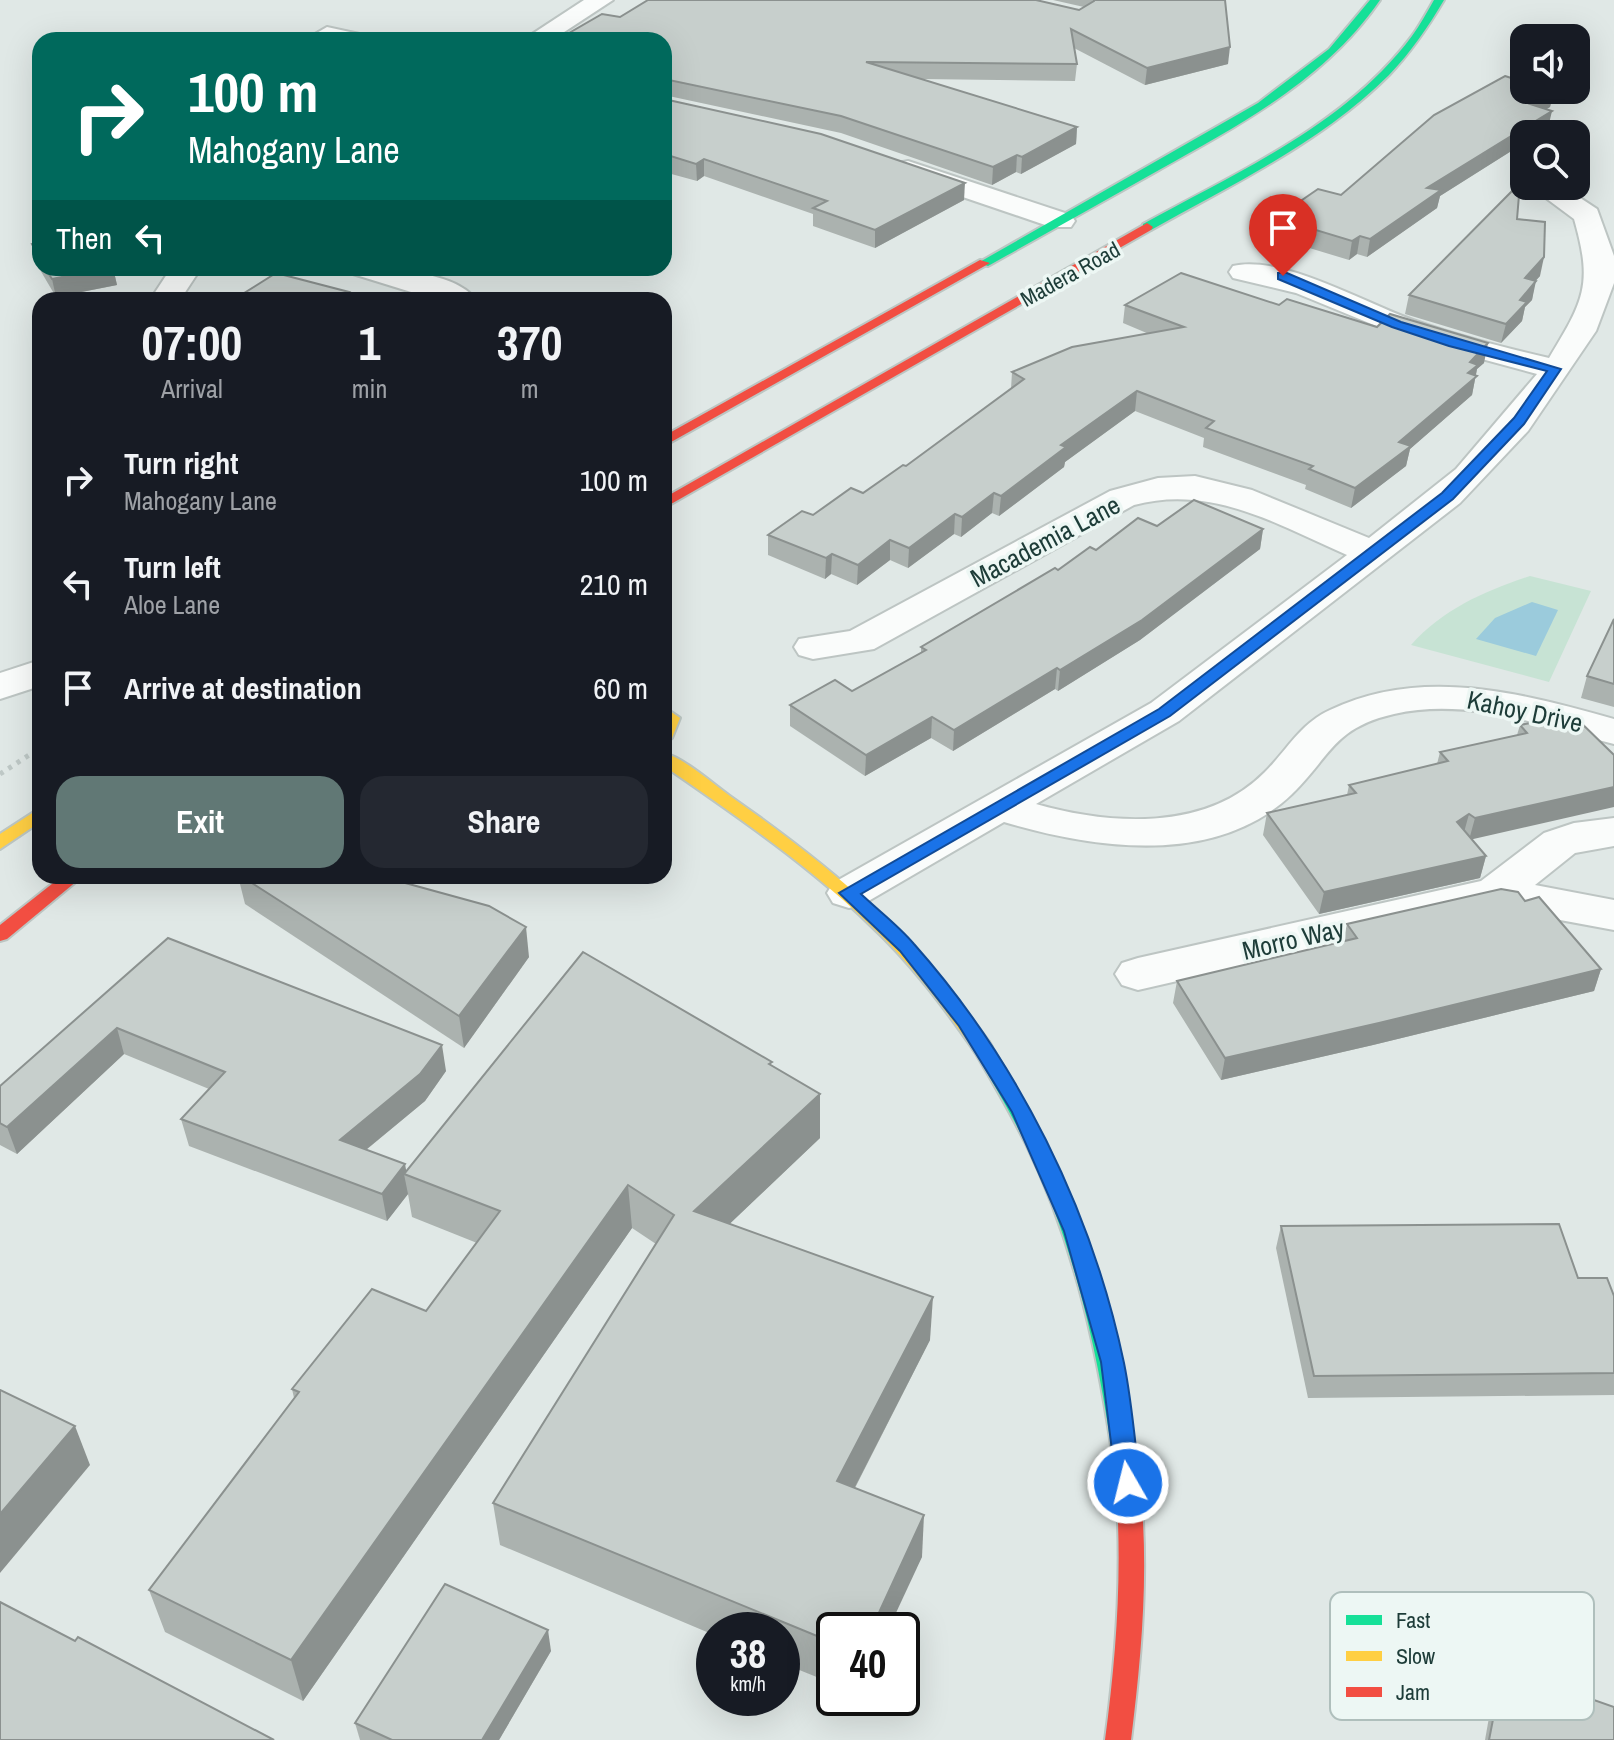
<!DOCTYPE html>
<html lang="en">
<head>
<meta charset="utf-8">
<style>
	:root { --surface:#171b24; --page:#242831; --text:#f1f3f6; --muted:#9ea1a6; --accent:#617875 }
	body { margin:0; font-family:"Archivo Narrow",sans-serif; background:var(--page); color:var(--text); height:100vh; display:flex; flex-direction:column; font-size:30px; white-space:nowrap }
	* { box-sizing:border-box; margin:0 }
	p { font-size:26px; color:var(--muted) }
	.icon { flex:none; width:44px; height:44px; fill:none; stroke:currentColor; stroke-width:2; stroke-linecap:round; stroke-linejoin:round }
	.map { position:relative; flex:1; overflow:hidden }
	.panel { position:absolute; left:32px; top:292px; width:640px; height:592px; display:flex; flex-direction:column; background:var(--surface); border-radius:24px; box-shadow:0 8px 32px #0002 }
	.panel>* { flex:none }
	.hud { position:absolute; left:32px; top:32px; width:640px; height:244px; border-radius:24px; box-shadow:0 8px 32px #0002; background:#00695c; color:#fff; overflow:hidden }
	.buttons { position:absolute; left:1510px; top:24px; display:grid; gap:16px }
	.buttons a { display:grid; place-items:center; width:80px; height:80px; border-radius:16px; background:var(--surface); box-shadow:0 8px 32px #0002; font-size:40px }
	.speed { position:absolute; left:696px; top:1612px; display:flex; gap:16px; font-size:40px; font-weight:700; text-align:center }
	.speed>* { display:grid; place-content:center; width:104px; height:104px; border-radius:50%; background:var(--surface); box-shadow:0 8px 32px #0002; line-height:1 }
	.speed small { font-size:20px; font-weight:400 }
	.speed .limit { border:4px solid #111; border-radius:12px; background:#fff; color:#111 }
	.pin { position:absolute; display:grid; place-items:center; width:68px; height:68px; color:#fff; margin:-82px -34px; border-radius:50% 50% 50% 0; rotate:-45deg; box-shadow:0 0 8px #0007 }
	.pin .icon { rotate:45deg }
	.me { position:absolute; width:88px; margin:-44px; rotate:352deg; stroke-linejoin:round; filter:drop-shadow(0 0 6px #0008) }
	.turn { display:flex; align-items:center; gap:28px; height:168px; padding:0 24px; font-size:36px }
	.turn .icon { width:104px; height:104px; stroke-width:2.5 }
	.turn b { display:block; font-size:56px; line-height:68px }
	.then { display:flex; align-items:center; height:76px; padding:0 24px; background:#0003; gap:16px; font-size:30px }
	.eta { display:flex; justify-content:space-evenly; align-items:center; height:136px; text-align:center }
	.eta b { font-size:48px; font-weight:800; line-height:56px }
	.primary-button { display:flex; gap:16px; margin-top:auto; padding:16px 24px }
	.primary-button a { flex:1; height:92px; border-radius:24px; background:var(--accent); color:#fff; font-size:32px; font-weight:800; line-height:92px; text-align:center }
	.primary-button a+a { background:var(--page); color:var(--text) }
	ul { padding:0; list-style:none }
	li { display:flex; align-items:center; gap:24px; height:104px; padding:0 24px }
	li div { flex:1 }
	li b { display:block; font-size:30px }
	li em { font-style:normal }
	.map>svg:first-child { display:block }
</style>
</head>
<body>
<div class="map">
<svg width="1614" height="1740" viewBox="0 0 1614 1740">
	<rect width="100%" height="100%" fill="#e0e8e6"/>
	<!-- green -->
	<path fill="#c7e3d4" d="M 1530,576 L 1591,591 L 1549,682 L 1411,645 C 1443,609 1485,591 1530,576 Z"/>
	<!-- water -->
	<path fill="#9bcbdc" d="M 1532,602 L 1558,610 L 1536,656 L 1476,639 L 1495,618 Z"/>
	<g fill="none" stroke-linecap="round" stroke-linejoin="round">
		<!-- street casing -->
		<g stroke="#bdc5c3" stroke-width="4">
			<g id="street">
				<path d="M 584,0 L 613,0 L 552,40 L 523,40 Z"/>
				<path d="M 327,27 L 364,35 L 367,40 L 318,39 L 315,34 Z"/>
				<path d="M 908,161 L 1071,215 L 1075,221 L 1071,227 L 1051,227 L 898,175 L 894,169 L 898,163 Z"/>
				<path d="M 1538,186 L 1562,186 L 1597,209 L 1614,256 L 1614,283 L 1596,331 L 1528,431 L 1460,503 L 1179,721 L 1036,804 C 1110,825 1206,832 1265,772 C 1287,750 1301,723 1330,710 C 1422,666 1521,693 1614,719 L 1614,744 C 1543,726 1469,697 1394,714 C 1333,728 1331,756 1292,794 C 1216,867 1095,849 1004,822 L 865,903 L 849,908 L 833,903 L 827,893 L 833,883 L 1151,703 L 1347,555 C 1278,525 1212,484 1134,505 L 874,649 L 813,659 L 799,655 L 794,647 L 799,639 L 850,631 L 1110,491 L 1158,478 L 1195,476 L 1252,490 L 1369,538 L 1456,469 L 1537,374 L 1408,339 L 1296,293 L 1233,278 L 1229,272 L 1233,266 C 1281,254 1367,304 1413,320 C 1457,336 1503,347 1549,358 C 1584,300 1593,285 1574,219 L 1535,190 Z"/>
				<path d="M 171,268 L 201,268 L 180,300 L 150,300 Z"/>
				<path d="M 349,268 C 382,268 455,270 476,300 L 437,300 L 353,274 Z"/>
				<path d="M 40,660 L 40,686 L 0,699 L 0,673 Z"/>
				<path d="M 1614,818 L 1614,846 L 1575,853 L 1535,885 L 1614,900 L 1614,930 L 1495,908 L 1138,990 L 1122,985 L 1115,974 L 1122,963 L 1138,958 L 1481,881 L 1544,833 L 1574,823 Z"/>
			</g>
		</g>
		<!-- fast casing -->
		<g stroke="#bcc6c3" stroke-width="4">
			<g id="fast">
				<path d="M 1370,0 L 1380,0 C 1325,80 1242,123 1159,170 C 1102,202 1045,234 988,266 L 978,263 L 1258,103 L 1329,49 Z"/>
				<path d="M 1434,0 L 1444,0 C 1428,27 1411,52 1389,75 C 1322,142 1233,184 1151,230 L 1143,230 L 1143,224 C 1236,173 1347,124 1412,36 C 1420,25 1427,12 1434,0 Z"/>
				<path d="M 982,1040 L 989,1042 C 1074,1182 1115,1312 1139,1474 L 1135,1481 L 1127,1484 L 1119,1481 L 1115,1474 C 1100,1361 1076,1247 1026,1144 C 1009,1110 991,1079 972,1047 L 975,1042 Z"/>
			</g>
		</g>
		<!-- slow casing -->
		<g stroke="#bcc6c3" stroke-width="4">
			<g id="slow">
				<path d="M 664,707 L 680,718 L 672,738 L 664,743 Z"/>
				<path d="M 664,753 C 684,758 712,783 730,796 C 837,871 912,935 989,1042 L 992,1047 L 989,1052 L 975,1052 C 943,1006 910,962 869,924 C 807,864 735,815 664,766 Z"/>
				<path d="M 40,808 L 40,822 L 0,849 L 0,834 Z"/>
			</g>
		</g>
		<!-- jam casing -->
		<g stroke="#bcc6c3" stroke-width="4">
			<g id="jam">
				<path d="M 1147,223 L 1153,227 L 1151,230 L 664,508 L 664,498 Z"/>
				<path d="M 980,260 L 990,263 L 664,446 L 664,436 Z"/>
				<path d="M 62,876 L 83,876 L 7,939 L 0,941 L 0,925 Z"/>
				<path d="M 1127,1464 L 1135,1467 C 1143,1483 1142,1504 1143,1522 C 1147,1595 1140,1668 1131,1740 L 1105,1740 C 1117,1651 1123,1564 1115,1474 L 1119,1467 Z"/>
			</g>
		</g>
		<!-- path -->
		<path stroke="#bec8c6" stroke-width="5" stroke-dasharray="4 6" stroke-linecap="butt" d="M 0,774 L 40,748"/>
		<!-- street -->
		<use href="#street" fill="#fafcfb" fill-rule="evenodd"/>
		<!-- fast -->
		<use href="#fast" fill="#16e098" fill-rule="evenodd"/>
		<!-- slow -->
		<use href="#slow" fill="#ffcf43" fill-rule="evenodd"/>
		<!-- jam -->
		<use href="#jam" fill="#f24e42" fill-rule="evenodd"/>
	</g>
	<!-- wall -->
	<g fill="#abb2af">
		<path d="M 1053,0 L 1225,0 L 1228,64 L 1145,85 L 1074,48 L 1077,64 L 1075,81 L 922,79 L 1077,127 L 1076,144 L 1021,174 L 1016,172 L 992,185 L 841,133 L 664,95 L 664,40 L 620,17 L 1079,10 L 1084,7 Z"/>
		<path d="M 1554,90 L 1550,107 L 1546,109 L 1548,128 L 1524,134 L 1524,143 L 1440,196 L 1437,208 L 1367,257 L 1357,254 L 1349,260 L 1273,237 L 1276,218 L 1341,195 Z"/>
		<path d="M 664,99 L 964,200 L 875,248 L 813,226 L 813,214 L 704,176 L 697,181 L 664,172 Z"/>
		<path d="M 1517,219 L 1540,276 L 1535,281 L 1532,300 L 1525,307 L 1522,321 L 1501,343 L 1405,314 L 1409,295 Z"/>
		<path d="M 40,243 L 40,268 L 113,268 L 117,285 L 56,297 L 36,263 L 32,244 Z"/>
		<path d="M 1125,305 L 1279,305 L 1484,363 L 1477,369 L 1472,395 L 1410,449 L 1406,466 L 1351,508 L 1305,489 L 1306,485 L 1203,447 L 1204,438 L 1135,411 L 1065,462 L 1064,467 L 999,516 L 992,513 L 961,537 L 954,534 L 908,568 L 890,560 L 857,585 L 831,574 L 825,579 L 768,555 L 768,535 L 863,493 L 906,466 L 1011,389 L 1012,372 L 1149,334 L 1123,323 Z"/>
		<path d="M 1157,526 L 1263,529 L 1260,549 L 1140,640 L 1058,691 L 1055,689 L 953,751 L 931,738 L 865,776 L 790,726 L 790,705 L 852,691 L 921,653 L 921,647 L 1058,570 L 1096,550 Z"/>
		<path d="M 1614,619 L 1614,707 L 1581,698 L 1587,676 Z"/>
		<path d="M 1573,715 L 1472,839 L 1486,856 L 1480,878 L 1319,914 L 1263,835 L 1267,813 L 1347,795 L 1349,785 L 1437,764 L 1440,752 L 1517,735 L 1520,725 Z"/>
		<path d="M 238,876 L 387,876 L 529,957 L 464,1048 L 245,904 Z"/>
		<path d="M 1525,901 L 1601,969 L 1594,991 L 1373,1045 L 1221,1080 L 1173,1003 L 1177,981 L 1343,941 L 1347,924 Z"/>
		<path d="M 168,938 L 446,1071 L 425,1101 L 366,1150 L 406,1171 L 772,1066 L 820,1094 L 820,1138 L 729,1224 L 930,1340 L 855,1488 L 922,1557 L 834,1630 L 834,1684 L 782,1663 L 782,1630 L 714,1630 L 714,1635 L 500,1545 L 493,1503 L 656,1244 L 632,1228 L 303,1701 L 165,1632 L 149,1590 L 294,1398 L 292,1389 L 426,1311 L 477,1243 L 412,1217 L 408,1194 L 387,1221 L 189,1146 L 181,1119 L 209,1089 L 124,1054 L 17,1154 L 0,1145 L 0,1086 Z"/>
		<path d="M 1281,1226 L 1614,1296 L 1614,1395 L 1308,1398 L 1276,1248 Z"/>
		<path d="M 551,1651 L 499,1740 L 360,1740 L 355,1723 Z"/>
		<path d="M 1503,1668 L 1614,1740 L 1485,1740 L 1494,1689 Z"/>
	</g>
	<!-- shaded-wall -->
	<g fill="#8b918f">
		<path d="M 1230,47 L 1228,64 L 1145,85 L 1147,68 Z"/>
		<path d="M 1554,90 L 1550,107 L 1526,121 L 1530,104 Z"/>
		<path d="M 1552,111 L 1548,128 L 1539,134 L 1524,134 L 1524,143 L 1440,196 L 1437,208 L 1367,257 L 1370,239 L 1427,188 Z"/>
		<path d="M 1077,127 L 1076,144 L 1021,174 L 1022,157 Z"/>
		<path d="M 1017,155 L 1016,172 L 992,185 L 993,167 Z"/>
		<path d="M 704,159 L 704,176 L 697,181 L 696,164 Z"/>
		<path d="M 965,183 L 964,200 L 875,248 L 875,230 Z"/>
		<path d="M 1360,236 L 1357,254 L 1349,260 L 1352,241 Z"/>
		<path d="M 1544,257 L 1540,276 L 1521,297 L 1525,278 Z"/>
		<path d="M 106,268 L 113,268 L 117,285 L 56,297 L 52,279 Z"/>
		<path d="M 1536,281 L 1532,300 L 1525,307 L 1522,321 L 1501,343 L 1506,324 L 1520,300 Z"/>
		<path d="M 349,292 L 351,300 L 337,300 Z"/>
		<path d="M 1488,343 L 1484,363 L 1477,369 L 1472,395 L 1410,449 L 1406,466 L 1351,508 L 1355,488 L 1399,442 Z"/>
		<path d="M 1137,391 L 1135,411 L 1065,462 L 1064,467 L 999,516 L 1001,496 L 1061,445 Z"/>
		<path d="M 994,493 L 992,513 L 961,537 L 962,517 Z"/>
		<path d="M 955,514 L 954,534 L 908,568 L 909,548 Z"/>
		<path d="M 1263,529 L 1260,549 L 1140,640 L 1058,691 L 1060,670 Z"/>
		<path d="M 890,540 L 890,560 L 857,585 L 858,565 Z"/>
		<path d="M 832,554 L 831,574 L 825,579 L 826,558 Z"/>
		<path d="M 1057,668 L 1055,689 L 953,751 L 954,730 Z"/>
		<path d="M 932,717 L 931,738 L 865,776 L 866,755 Z"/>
		<path d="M 1614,787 L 1614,807 L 1469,840 L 1475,818 Z"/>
		<path d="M 1469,814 L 1463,836 L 1457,822 Z"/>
		<path d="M 1486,856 L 1480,878 L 1319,914 L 1324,892 Z"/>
		<path d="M 526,927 L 529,957 L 464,1048 L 459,1016 Z"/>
		<path d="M 1601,969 L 1594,991 L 1373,1045 L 1221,1080 L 1225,1058 Z"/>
		<path d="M 117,1028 L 124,1054 L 17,1154 L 7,1127 Z"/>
		<path d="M 442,1045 L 446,1071 L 425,1101 L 345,1167 L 340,1140 Z"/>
		<path d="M 820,1094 L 820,1138 L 697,1255 L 694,1211 Z"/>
		<path d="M 405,1164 L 407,1175 L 404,1174 L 408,1194 L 387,1221 L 382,1194 Z"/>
		<path d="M 628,1185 L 632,1228 L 303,1701 L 291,1660 Z"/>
		<path d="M 933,1297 L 930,1340 L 836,1524 L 837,1481 Z"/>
		<path d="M 75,1426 L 90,1465 L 0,1573 L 0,1514 Z"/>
		<path d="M 924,1515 L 922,1557 L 888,1630 L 871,1630 Z"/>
		<path d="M 548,1630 L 551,1651 L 499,1740 L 482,1740 Z"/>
	</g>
	<!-- building -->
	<g fill="#c7cfcc" stroke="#8b918f" stroke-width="2">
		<path d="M 648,0 L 1036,0 L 1079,10 L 1094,1 L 1094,0 L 1225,0 L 1230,47 L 1147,68 L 1071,29 L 1077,64 L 866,62 L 1077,127 L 1022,157 L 1017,155 L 993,167 L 841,116 L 664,79 L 664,40 L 557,40 L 602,14 L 620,17 Z"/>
		<path d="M 1505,76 L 1524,82 L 1524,90 L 1554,90 L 1530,104 L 1552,111 L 1427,188 L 1441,190 L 1370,239 L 1360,236 L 1352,241 L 1276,218 L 1318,189 L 1341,195 L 1434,115 Z"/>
		<path d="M 664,99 L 821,134 L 965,183 L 875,230 L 813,208 L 827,201 L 704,159 L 696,164 L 664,154 Z"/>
		<path d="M 1520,183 L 1517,219 L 1545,222 L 1544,257 L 1525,278 L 1536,281 L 1520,300 L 1527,302 L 1506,324 L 1409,295 Z"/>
		<path d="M 40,243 L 40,259 L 32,244 Z"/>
		<path d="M 45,268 L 106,268 L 52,279 Z"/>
		<path d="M 276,273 L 349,292 L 337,300 L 233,300 Z"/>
		<path d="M 1181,273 L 1279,305 L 1287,299 L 1377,327 L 1390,314 L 1488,343 L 1470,362 L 1478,365 L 1468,373 L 1477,376 L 1399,442 L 1411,446 L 1355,488 L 1309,469 L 1313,466 L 1206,428 L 1214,421 L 1137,391 L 1061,445 L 1066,447 L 1001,496 L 994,493 L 962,517 L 955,514 L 909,548 L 890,540 L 858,565 L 832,554 L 826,558 L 768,535 L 802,511 L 813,515 L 851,488 L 863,493 L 903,465 L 906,466 L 1024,379 L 1012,372 L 1072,347 L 1184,327 L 1125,305 Z"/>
		<path d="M 1194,500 L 1263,529 L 1142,620 L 1060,670 L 1057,668 L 954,730 L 932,717 L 866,755 L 790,705 L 835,680 L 852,691 L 926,650 L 921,647 L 1055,568 L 1058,570 L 1090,547 L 1096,550 L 1138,518 L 1157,526 Z"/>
		<path d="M 1614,619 L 1614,684 L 1587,676 Z"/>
		<path d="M 1573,715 L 1614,755 L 1614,787 L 1475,818 L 1469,814 L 1457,822 L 1486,856 L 1324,892 L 1267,813 L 1356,793 L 1349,785 L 1448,761 L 1440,752 L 1527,733 L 1520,725 Z"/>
		<path d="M 241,876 L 387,876 L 398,881 L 489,906 L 526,927 L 459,1016 Z"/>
		<path d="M 1501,889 L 1518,892 L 1525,901 L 1539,897 L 1601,969 L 1379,1023 L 1225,1058 L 1177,981 L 1357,938 L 1347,924 Z"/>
		<path d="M 168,938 L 442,1045 L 420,1074 L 340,1140 L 405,1164 L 382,1194 L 181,1119 L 225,1072 L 117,1028 L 7,1127 L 0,1123 L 0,1086 Z"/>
		<path d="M 583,952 L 772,1062 L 769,1064 L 820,1094 L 694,1211 L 933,1297 L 837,1481 L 924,1515 L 871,1630 L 834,1630 L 834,1643 L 493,1503 L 674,1215 L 628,1185 L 291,1660 L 149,1590 L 299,1392 L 292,1389 L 372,1289 L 426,1311 L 500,1211 L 404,1174 Z"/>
		<path d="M 1559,1224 L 1578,1278 L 1607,1278 L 1614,1296 L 1614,1373 L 1314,1376 L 1281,1226 Z"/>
		<path d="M 0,1390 L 75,1426 L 0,1514 Z"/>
		<path d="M 445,1584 L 548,1630 L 482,1740 L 392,1740 L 355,1723 Z"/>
		<path d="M 0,1602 L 75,1641 L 78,1637 L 274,1740 L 0,1740 Z"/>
		<path d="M 1503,1668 L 1614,1707 L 1614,1740 L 1489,1740 Z"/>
	</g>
	<!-- route -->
	<path fill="#1a73e8" stroke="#114b97" stroke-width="2" d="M 1278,273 L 1287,273 L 1401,322 L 1561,369 L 1524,424 L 1453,499 L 1170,716 L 861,894 C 879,911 899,926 914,944 C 1018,1061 1092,1210 1124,1363 C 1132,1402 1135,1443 1140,1483 L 1137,1491 L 1128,1494 L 1119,1491 L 1116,1483 L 1101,1362 L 1064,1231 L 1012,1112 L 959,1026 L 900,951 L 839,893 L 1159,709 L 1442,493 L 1514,418 L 1547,371 L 1449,346 L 1392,327 L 1278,279 Z"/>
	<g text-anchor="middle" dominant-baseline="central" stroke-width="7" stroke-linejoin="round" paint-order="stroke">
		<!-- far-street labels -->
		<g font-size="22" fill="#1d3c38" stroke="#edf7f4">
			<text transform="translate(1070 274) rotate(-29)">Madera Road</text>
		</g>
		<!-- street labels -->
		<g font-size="26" fill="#1d3c38" stroke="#edf7f4">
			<text transform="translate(1045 541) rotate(-28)">Macademia Lane</text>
			<text transform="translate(1525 711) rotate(12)">Kahoy Drive</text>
			<text transform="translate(1293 939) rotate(-13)">Morro Way</text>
		</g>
	</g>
	<!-- legend -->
	<rect x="1330" y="1592" width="264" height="128" rx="12" fill="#edf7f4" stroke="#afbfbc" stroke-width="2"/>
	<rect x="1346" y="1615" width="36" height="10" fill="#16e098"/>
	<rect x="1346" y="1651" width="36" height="10" fill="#ffcf43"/>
	<rect x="1346" y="1687" width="36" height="10" fill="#f24e42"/>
	<g font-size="22" fill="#1d3c38">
		<text x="1396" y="1628">Fast</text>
		<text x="1396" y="1664">Slow</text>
		<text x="1396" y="1700">Jam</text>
	</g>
</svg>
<div class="buttons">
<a><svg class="icon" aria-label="sound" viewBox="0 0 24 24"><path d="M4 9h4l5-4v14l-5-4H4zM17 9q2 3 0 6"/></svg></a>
<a><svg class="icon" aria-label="search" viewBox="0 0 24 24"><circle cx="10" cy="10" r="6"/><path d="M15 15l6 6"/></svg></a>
</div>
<div class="speed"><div>38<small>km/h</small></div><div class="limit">40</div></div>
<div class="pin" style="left:1283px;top:276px;background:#d93025"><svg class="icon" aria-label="arrive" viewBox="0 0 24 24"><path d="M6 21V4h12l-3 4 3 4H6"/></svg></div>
<svg class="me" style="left:1128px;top:1483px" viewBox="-20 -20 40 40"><circle r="17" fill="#1a73e8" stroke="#fff" stroke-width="3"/><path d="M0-11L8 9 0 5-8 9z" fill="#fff"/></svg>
<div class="hud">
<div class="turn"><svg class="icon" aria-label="right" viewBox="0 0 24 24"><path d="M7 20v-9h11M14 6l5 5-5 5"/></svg><div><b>100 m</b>Mahogany Lane</div></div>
<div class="then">Then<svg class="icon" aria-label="left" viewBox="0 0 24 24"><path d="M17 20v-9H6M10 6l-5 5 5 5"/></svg></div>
</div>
<section class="panel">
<div class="eta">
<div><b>07:00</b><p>Arrival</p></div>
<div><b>1</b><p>min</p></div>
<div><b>370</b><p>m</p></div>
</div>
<ul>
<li><svg class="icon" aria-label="right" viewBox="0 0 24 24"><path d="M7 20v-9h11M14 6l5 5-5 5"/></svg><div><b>Turn right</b><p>Mahogany Lane</p></div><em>100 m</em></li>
<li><svg class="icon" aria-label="left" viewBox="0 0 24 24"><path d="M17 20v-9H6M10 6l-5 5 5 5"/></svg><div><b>Turn left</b><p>Aloe Lane</p></div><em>210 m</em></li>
<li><svg class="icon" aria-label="arrive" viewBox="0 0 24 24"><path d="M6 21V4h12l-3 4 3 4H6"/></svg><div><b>Arrive at destination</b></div><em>60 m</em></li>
</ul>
<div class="primary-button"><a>Exit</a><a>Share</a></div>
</section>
</div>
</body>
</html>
